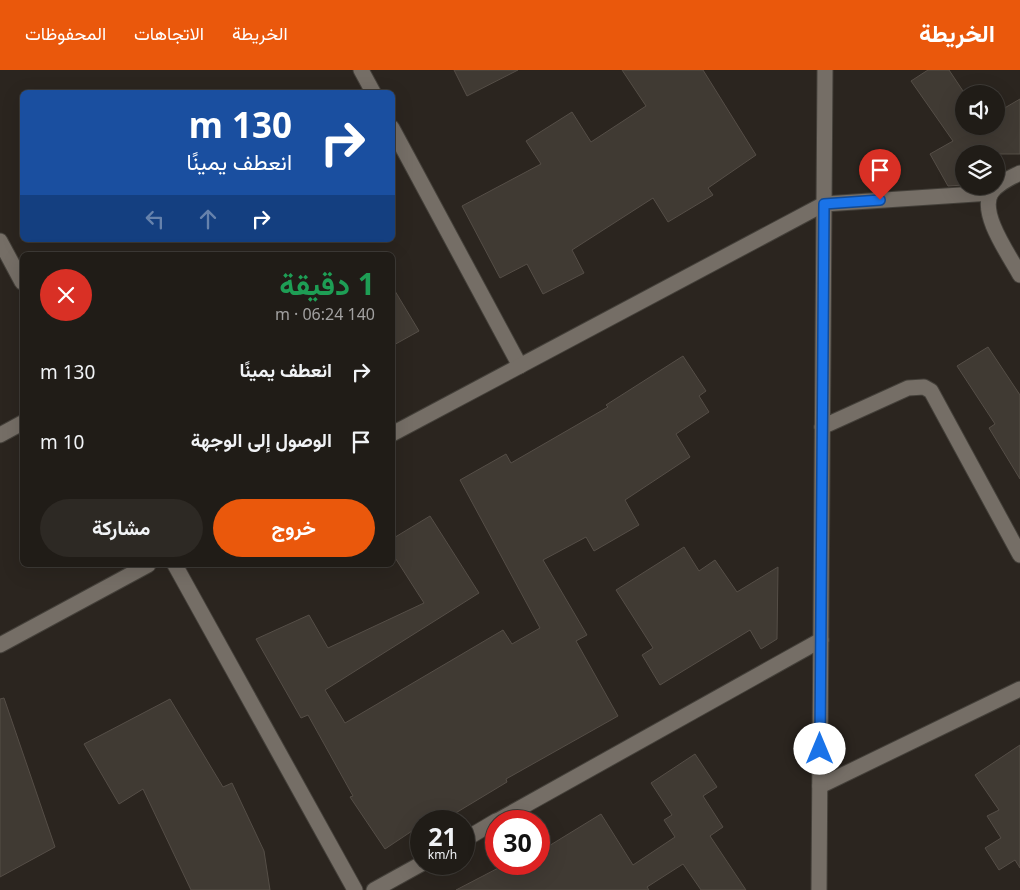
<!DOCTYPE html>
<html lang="ar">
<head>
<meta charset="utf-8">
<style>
	:root { --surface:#201c17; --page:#2d2924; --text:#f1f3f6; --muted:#a2a1a1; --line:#3d3a36; --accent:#ea580c }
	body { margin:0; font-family:"Noto Sans",Vazirmatn,sans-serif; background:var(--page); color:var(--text); direction:rtl; height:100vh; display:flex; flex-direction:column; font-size:19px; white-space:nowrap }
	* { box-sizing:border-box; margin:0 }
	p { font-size:16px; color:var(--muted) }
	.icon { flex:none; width:28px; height:28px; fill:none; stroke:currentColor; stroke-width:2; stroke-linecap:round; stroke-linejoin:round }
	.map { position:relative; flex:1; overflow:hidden; direction:ltr }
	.drawer { position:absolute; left:20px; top:182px; width:375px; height:315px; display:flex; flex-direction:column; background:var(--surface); border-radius:8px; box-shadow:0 5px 20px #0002,0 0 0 1px var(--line); direction:rtl }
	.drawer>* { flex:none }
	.top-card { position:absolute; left:20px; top:20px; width:375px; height:152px; border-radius:8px; box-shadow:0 5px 20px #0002,0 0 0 1px var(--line); direction:rtl; background:#1a4fa0; color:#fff; overflow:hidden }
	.buttons { position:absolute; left:955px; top:15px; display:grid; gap:10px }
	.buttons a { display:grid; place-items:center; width:50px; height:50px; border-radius:50%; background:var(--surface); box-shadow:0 5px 20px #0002,0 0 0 1px var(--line); font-size:25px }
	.speed { position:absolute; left:410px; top:740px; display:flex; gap:10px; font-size:25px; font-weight:700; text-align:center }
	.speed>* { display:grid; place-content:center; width:65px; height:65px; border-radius:50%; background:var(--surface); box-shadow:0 5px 20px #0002,0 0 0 1px var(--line); line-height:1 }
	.speed small { font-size:12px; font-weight:400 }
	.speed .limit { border:8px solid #d22; background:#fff; color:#111 }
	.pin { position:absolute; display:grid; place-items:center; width:42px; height:42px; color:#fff; margin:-51px -21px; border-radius:50% 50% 50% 0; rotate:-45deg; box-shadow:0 0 5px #0007 }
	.pin .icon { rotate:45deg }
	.me { position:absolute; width:55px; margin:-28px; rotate:0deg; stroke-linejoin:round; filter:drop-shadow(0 0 4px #0008) }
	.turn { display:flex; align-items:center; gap:18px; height:105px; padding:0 20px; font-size:22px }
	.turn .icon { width:65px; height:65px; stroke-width:2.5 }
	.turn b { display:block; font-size:35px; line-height:42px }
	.lanes { display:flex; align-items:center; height:48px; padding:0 20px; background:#0003; justify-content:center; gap:25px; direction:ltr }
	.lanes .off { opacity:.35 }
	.round { display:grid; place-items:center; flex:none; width:52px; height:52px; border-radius:26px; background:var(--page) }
	.head { display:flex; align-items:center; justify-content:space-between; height:85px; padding:0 20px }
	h1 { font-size:30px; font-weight:700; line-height:38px; color:#1e9e55 }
	.action { display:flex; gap:10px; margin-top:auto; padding:10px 20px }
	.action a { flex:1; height:58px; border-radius:30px; background:var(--accent); color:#fff; font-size:20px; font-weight:700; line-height:58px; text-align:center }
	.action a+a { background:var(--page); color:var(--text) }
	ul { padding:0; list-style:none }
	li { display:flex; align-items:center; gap:15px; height:70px; padding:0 20px }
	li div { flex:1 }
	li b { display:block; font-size:19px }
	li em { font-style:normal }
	header { display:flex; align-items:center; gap:30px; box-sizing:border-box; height:70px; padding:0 25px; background:var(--accent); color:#fff }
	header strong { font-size:24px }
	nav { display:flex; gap:28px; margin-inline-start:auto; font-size:18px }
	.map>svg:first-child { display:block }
</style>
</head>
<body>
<header>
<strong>الخريطة</strong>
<nav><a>الخريطة</a><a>الاتجاهات</a><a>المحفوظات</a></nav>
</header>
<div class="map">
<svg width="1020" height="820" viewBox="0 0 1020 820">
	<rect width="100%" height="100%" fill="#2b251f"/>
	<!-- building -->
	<g fill="#403a33" stroke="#554e47">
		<path d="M 454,0 L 518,0 L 467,26 Z"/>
		<path d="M 622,0 L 703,0 L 756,85 L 708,118 L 713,125 L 668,152 L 653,128 L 572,180 L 584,203 L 543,224 L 527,194 L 500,208 L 462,136 L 541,94 L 526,71 L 572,42 L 591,72 L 646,36 Z"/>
		<path d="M 928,0 L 949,0 L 965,24 L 964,56 L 996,56 L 996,43 L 1020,29 L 1020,84 L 964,84 L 964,115 L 948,116 L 930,84 L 953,71 L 911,11 Z"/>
		<path d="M 392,216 L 419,261 L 392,276 Z"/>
		<path d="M 988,277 L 1020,325 L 1020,409 L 989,358 L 995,354 L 957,296 Z"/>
		<path d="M 683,286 L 706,321 L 699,326 L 709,342 L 676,364 L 690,387 L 625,430 L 639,455 L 594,481 L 586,467 L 543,490 L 587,565 L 576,571 L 618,646 L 506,709 L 507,712 L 444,750 L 440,742 L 426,751 L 421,751 L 421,755 L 385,779 L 350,727 L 353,726 L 308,645 L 301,648 L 256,569 L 309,545 L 328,578 L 424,533 L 392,483 L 392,469 L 430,446 L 479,523 L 325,620 L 345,653 L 503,560 L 512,574 L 540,558 L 460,410 L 506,384 L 511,393 L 608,337 L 606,335 Z"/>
		<path d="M 684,477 L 699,501 L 715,490 L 737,522 L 778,497 L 777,569 L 761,579 L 750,560 L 660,615 L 642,585 L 653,578 L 616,520 Z"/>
		<path d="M 4,628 L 55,777 L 0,807 L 0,629 Z"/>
		<path d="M 170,629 L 223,717 L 232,713 L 264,781 L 270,820 L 191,820 L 143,719 L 119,734 L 84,674 Z"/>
		<path d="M 1020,675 L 1020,798 L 1015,790 L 999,800 L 985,778 L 1001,768 L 987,746 L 999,740 L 975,705 Z"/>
		<path d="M 695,684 L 717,717 L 703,726 L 723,757 L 710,766 L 746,820 L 701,820 L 683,794 L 647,817 L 649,820 L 456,820 L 506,794 L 539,794 L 539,782 L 601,744 L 633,795 L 675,767 L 664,750 L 672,745 L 651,713 Z"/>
	</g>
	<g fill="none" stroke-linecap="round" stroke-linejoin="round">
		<!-- minor casing -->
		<g stroke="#44403a" stroke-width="17">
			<g id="minor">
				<path d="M 361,0 L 373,22"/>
				<path d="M 392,58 L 520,296"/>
				<path d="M 1020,103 C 1010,108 998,113 991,123 C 979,144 1010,186 1020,205"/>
				<path d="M 0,171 L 22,212"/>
				<path d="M 822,357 L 908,318 L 924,317 L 931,321 L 1020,485"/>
				<path d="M 392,364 L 824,134 L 991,123"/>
				<path d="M 0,365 L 22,353"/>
				<path d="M 175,495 L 355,820"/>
				<path d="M 0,575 L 148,495"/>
				<path d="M 820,716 L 1020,619"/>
				<path d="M 497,751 L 821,570"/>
				<path d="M 464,770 L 496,751"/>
				<path d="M 374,820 L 421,794"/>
				<path d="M 819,820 L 825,0"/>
			</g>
		</g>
		<!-- minor -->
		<use href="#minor" stroke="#756e66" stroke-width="15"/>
	</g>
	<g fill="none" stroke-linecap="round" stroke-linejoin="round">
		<!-- route casing -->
		<g stroke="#114b97" stroke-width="12">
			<path id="route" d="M 820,679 L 824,134 L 880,130"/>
		</g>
		<!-- route -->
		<use href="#route" stroke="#1a73e8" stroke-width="9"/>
	</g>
</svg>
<div class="buttons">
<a><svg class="icon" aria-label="sound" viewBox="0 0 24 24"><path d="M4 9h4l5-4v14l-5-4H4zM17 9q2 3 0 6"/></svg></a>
<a><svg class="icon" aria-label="layers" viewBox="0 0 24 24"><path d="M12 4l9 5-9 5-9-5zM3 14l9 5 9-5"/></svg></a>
</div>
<div class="speed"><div>21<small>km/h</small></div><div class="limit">30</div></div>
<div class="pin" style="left:880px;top:130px;background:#d93025"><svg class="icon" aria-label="arrive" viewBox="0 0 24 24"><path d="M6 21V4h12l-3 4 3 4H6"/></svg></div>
<svg class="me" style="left:820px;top:679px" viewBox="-20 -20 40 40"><circle r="19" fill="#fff"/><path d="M0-13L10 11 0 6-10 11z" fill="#1a73e8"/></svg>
<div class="top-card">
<div class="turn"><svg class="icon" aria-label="right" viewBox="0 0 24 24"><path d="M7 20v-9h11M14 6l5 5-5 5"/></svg><div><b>130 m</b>انعطف يمينًا</div></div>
<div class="lanes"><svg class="icon off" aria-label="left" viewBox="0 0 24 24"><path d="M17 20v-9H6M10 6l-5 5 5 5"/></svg><svg class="icon off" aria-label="ahead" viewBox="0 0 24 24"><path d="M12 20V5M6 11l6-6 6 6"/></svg><svg class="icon" aria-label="right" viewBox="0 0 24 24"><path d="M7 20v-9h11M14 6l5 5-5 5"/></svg></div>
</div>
<section class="drawer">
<div class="head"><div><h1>1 دقيقة</h1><p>140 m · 06:24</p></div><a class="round" style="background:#d93025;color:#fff"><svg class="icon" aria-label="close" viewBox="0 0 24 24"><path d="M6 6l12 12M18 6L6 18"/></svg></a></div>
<ul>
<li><svg class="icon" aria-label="right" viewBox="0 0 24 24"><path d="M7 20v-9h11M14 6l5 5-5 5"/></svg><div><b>انعطف يمينًا</b></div><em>130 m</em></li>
<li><svg class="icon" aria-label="arrive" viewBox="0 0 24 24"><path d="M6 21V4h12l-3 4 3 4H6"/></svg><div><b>الوصول إلى الوجهة</b></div><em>10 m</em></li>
</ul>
<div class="action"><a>خروج</a><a>مشاركة</a></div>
</section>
</div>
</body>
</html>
